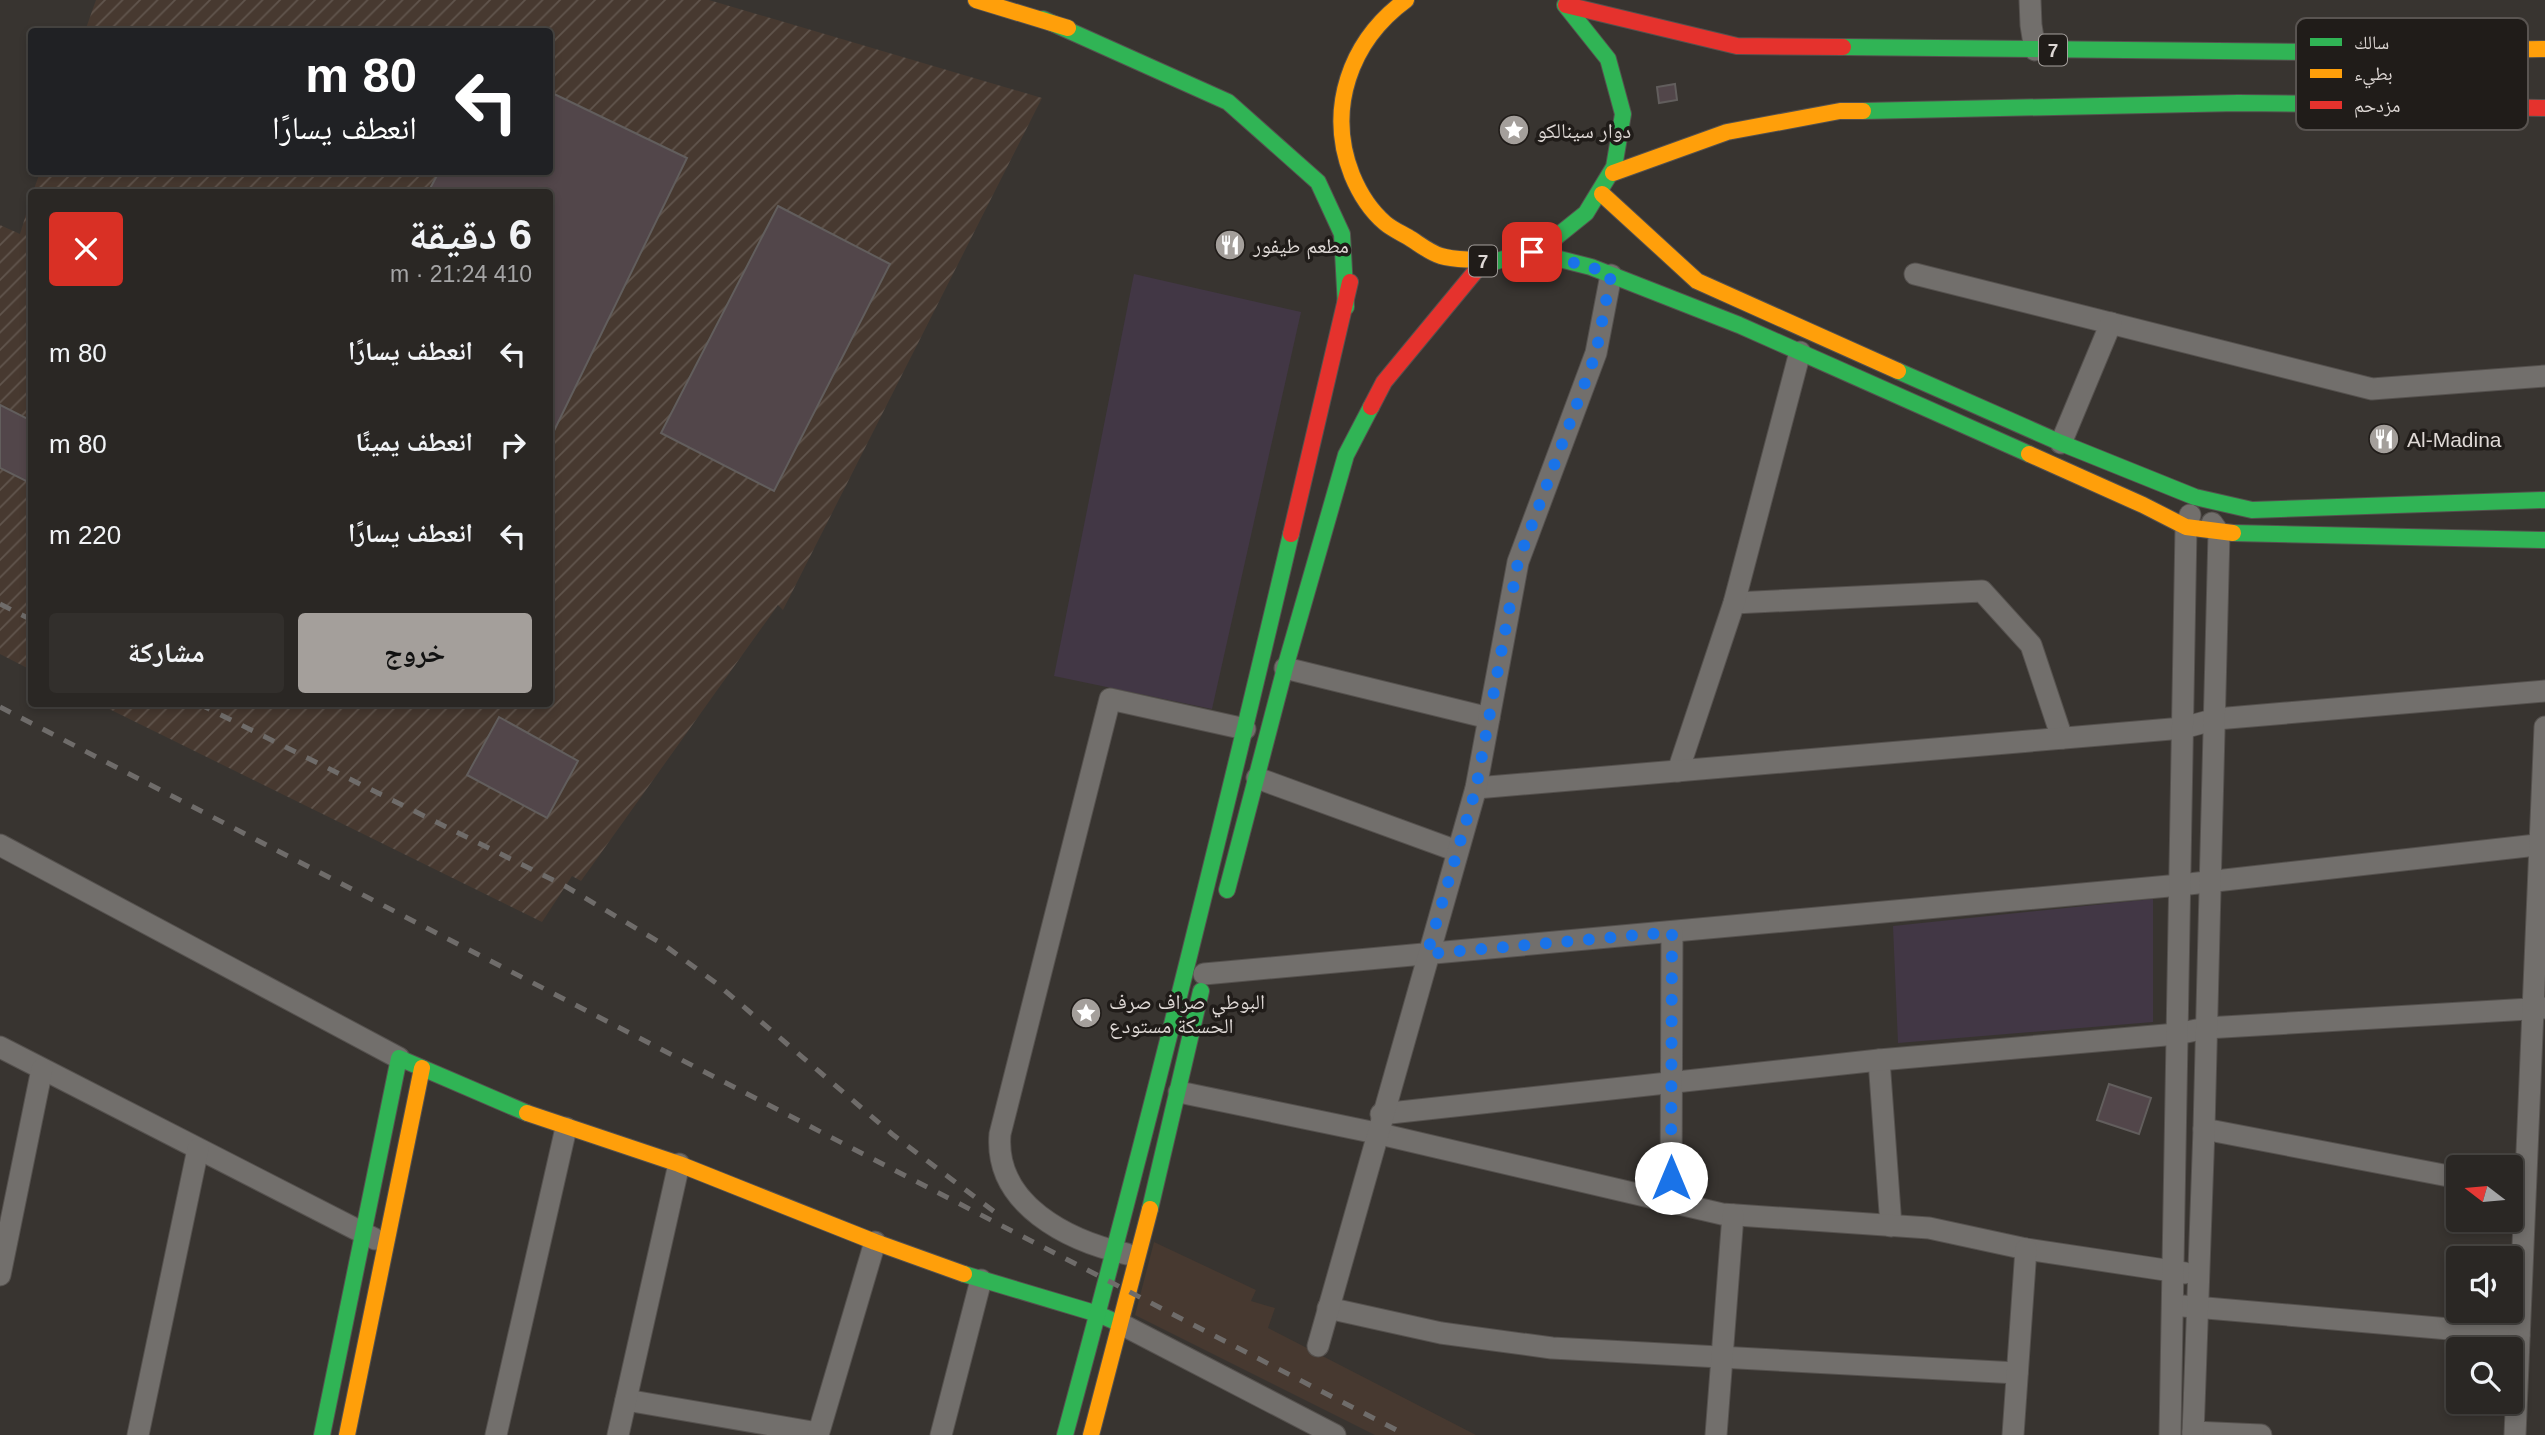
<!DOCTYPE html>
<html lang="ar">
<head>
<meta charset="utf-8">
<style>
	:root { --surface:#2a2724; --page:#322f2c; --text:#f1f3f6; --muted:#a5a5a6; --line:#464441; --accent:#a49f9b }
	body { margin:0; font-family:Arial,"Noto Naskh Arabic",sans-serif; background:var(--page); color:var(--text); direction:rtl; height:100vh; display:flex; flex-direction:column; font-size:26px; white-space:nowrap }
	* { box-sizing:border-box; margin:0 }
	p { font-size:23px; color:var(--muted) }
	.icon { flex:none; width:38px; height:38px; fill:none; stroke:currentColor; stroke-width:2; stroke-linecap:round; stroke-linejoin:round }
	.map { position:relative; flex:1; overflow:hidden; direction:ltr }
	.sheet { position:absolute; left:28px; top:189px; width:525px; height:518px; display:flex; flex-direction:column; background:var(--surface); border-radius:7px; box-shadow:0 4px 10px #0003,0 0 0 2px var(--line); direction:rtl }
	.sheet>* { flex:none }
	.guide { position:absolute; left:28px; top:28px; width:525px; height:147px; border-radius:7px; box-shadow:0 4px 10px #0003,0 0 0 2px var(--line); direction:rtl; background:#202124; color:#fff; overflow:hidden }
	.needle { width:46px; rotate:286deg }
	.buttons { position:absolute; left:2446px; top:1155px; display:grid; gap:14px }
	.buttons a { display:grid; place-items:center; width:77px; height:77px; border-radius:7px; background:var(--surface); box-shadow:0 4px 10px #0003,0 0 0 2px var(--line); font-size:35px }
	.pin { position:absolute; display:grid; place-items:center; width:60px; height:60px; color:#fff; margin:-30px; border-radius:14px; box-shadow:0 4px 10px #0006 }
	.me { position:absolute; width:77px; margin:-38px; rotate:0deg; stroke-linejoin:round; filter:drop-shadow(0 0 5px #0008) }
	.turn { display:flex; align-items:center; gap:24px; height:147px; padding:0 21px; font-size:32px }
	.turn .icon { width:91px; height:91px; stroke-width:2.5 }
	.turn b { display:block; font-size:49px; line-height:60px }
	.round { display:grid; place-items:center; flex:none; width:74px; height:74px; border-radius:7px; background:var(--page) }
	.overview { display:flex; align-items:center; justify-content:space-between; height:119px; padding:0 21px }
	h1 { font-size:42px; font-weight:700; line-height:52px }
	.cta { display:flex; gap:14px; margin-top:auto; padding:14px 21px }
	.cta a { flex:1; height:80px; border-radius:7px; background:var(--accent); color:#111; font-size:28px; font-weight:700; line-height:80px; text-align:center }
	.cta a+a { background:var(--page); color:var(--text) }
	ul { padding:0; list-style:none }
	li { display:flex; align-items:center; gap:21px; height:91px; padding:0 21px }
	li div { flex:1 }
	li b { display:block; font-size:26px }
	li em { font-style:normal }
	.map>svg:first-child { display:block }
</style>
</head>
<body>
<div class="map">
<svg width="2545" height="1435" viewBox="0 0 2545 1435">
	<defs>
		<pattern id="industrial-furrows" width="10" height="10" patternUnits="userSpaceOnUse" patternTransform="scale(1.75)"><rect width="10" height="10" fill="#473930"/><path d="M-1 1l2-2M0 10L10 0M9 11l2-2" fill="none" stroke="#61554d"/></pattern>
	</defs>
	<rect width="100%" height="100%" fill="#383430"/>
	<!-- industrial -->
	<g fill="url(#industrial-furrows)">
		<path d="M 96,0 L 709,0 L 1042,98 L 783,610 L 778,605 L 581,881 L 572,876 L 542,922 L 99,704 L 550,704 L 550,192 L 33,192 L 40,172 L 550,172 L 550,32 L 85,31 Z"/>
		<path d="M 31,198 L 31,670 L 0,654 L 0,225 L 20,234 Z"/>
	</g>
	<!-- education -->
	<g fill="#423745">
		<path d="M 1134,274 L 1301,312 L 1212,709 L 1054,676 Z"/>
		<path d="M 2153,899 L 2153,1022 L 1898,1043 L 1893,926 Z"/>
	</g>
	<!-- built -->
	<path fill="#473930" d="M 1154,1242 L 1256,1290 L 1251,1301 L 1275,1308 L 1268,1328 L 1476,1435 L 1375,1435 L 1135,1315 Z"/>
	<!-- building -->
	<g fill="#52464a" stroke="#625e5d" stroke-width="2">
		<path d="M 1675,84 L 1677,100 L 1659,103 L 1657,87 Z"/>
		<path d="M 550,92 L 687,158 L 550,439 L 550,192 L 428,192 L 439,172 L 550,172 Z"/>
		<path d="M 778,206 L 890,264 L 774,491 L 661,433 Z"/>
		<path d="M 0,405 L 32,421 L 32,484 L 0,468 Z"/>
		<path d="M 499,717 L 578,761 L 547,818 L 467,775 Z"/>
		<path d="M 2109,1084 L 2151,1098 L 2139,1134 L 2097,1120 Z"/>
	</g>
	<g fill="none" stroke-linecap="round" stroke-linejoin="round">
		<!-- street casing -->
		<g stroke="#55514e" stroke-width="23">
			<g id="street">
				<path d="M 2030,0 L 2031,25 L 2035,50"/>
				<path d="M 1915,274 L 2372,389 L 2545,376"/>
				<path d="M 2061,443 L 2111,323"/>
				<path d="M 1734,603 L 1982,591 L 2031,645 L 2062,738"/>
				<path d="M 1285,668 L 1489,718"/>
				<path d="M 1678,771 L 1734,603 L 1800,352"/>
				<path d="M 1257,778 L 1457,851"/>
				<path d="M 1476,788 L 2183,728 L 2216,719 L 2545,691"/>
				<path d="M 0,845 L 399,1058"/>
				<path d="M 1204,974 L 2180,885 L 2545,844"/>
				<path d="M 0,1047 L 375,1239"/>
				<path d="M 1879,1060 L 1891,1226"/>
				<path d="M 1179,1092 L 1376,1133 L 1722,1214 L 1929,1228 L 2026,1249 L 2185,1273"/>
				<path d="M 1381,1114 L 1879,1060 L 2177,1034 L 2206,1028 L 2545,1008"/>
				<path d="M 2204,1129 L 2459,1178"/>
				<path d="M 1671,1202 L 1672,932"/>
				<path d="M 1127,1254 C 1069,1241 994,1205 1000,1134 L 1110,699 L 1245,729"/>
				<path d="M 0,1275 L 42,1069"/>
				<path d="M 2183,1306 L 2519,1335"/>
				<path d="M 1328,1308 L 1441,1333 L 1552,1348 L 2017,1373"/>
				<path d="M 1121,1324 L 1335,1435"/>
				<path d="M 1318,1346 L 1476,788 L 1518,562 L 1596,353 L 1611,275"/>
				<path d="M 626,1400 L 818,1433"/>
				<path d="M 2193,1432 L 2261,1435"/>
				<path d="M 138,1435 L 198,1149"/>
				<path d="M 496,1435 L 566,1128"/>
				<path d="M 618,1435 L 679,1164"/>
				<path d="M 818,1435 L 875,1242"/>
				<path d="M 941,1435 L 981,1280"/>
				<path d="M 1716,1435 L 1733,1215"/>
				<path d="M 2013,1435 L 2026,1249"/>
				<path d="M 2170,1435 L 2186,527 L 2190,515"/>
				<path d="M 2193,1435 L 2204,1129 L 2219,533 L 2212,523"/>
				<path d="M 2515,1435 L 2545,727"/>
			</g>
		</g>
		<!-- fast casing -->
		<g stroke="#55514e" stroke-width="18">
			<g id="fast">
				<path d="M 1043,19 L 1228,102 L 1318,182 L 1342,234 L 1346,307"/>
				<path d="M 1843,47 L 2317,52 L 2425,51"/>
				<path d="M 1863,111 L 2238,103 L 2328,104"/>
				<path d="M 1532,252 L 1591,267 L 1739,325 L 2029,454"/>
				<path d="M 1483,261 L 1494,262 L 1545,246 L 1586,213 L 1614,167 L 1623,114 L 1608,59 L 1565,5"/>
				<path d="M 1898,371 L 2061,443 L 2195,497 L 2252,510 L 2545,500"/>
				<path d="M 2233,533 L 2545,540"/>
				<path d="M 1227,890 L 1285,668 L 1346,455 L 1371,407"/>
				<path d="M 1150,1209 L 1201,991"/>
				<path d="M 964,1274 L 1098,1314 L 1116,1322"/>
				<path d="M 322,1435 L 399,1058 L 527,1113"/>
				<path d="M 1065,1435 C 1146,1136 1220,836 1291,534"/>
			</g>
		</g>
		<!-- slow casing -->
		<g stroke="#55514e" stroke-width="18">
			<g id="slow">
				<path d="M 976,0 L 1068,28"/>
				<path d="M 1406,0 C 1350,41 1326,109 1352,175 C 1359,192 1371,211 1385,223 C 1392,229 1401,233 1408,237 C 1418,243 1430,253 1441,256 C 1454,260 1470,259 1483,261"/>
				<path d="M 2425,51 L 2545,49"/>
				<path d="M 1613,173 L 1727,132 L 1840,111 L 1863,111"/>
				<path d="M 1602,194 L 1697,281 L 1898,371"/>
				<path d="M 2029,454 L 2143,505 L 2186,527 L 2233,533"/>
				<path d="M 527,1113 L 679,1164 L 875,1242 L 964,1274"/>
				<path d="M 347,1435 L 422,1068"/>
				<path d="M 1091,1435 L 1150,1209"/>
			</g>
		</g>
		<!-- jam casing -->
		<g stroke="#55514e" stroke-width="18">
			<g id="jam">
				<path d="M 1566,5 L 1737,46 L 1843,47"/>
				<path d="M 2328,104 L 2545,108"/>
				<path d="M 1371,407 L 1384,382 L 1484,261"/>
				<path d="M 1291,534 L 1350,282"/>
			</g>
		</g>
		<!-- street -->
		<use href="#street" stroke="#726f6c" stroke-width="21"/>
		<!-- fast -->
		<use href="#fast" stroke="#30b455" stroke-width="16"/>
		<!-- slow -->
		<use href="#slow" stroke="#ff9f0a" stroke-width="16"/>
		<!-- jam -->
		<use href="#jam" stroke="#e5322d" stroke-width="16"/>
		<!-- rail -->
		<g stroke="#6f6c6a" stroke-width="5" stroke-dasharray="12 12" stroke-linecap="butt">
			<path d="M 0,604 L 32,620"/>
			<path d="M 199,704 L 565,886 L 664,945 L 716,983 L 892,1134 L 996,1213"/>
			<path d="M 0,707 L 1406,1435"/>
		</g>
	</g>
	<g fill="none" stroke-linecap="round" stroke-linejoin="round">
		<!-- route -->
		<path stroke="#1a73e8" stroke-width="12" stroke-dasharray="0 21.6" d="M 1532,252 L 1591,267 L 1611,275 L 1596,353 L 1518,562 L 1476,788 L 1427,954 L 1672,932 L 1671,1178"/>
	</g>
	<!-- icons -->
	<defs>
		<g id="sight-disc" transform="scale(1.575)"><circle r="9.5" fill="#a49f9b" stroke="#201c19"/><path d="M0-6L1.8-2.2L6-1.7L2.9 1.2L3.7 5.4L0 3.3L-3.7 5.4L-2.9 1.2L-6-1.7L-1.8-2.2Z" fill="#fff"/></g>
		<g id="restaurant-disc" transform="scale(1.575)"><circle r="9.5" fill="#a49f9b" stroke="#201c19"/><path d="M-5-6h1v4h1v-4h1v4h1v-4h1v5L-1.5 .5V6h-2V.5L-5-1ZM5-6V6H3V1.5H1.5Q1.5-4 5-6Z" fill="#fff"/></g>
	</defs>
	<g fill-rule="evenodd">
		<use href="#sight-disc" x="1514" y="130"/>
		<use href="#restaurant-disc" x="1230" y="245"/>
		<use href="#restaurant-disc" x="2384" y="439"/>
		<use href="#sight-disc" x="1086" y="1013"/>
	</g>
	<g text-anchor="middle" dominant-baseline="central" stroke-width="7" stroke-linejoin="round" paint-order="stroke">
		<!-- shield labels -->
		<g fill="#201c19" stroke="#a5a09d" stroke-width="2">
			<rect x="2039" y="34.5" width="28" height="31" rx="5"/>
			<rect x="1469" y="245.5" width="28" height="31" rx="5"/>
		</g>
		<g font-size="19" font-weight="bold" fill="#ded8d5">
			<text x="2053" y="50">7</text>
			<text x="1483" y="261">7</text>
		</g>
		<!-- poi labels -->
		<g font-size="21" fill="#ded8d5" stroke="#201c19" text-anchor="start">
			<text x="1537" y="130">دوار سينالكو</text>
			<text x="1253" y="245">مطعم طيفور</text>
			<text x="2407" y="439">Al-Madina</text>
			<text x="1109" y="1001">البوطي صراف صرف<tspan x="1109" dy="24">الحسكة مستودع</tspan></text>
		</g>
	</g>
	<!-- legend -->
	<rect x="2296" y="18" width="232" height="112" rx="10" fill="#201c19" stroke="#595451" stroke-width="2"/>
	<rect x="2310" y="38" width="32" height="8" fill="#30b455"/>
	<rect x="2310" y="69" width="32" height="9" fill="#ff9f0a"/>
	<rect x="2310" y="101" width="32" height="8" fill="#e5322d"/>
	<g font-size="19" fill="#ded8d5">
		<text x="2354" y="49">سالك</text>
		<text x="2354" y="80">بطيء</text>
		<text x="2354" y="112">مزدحم</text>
	</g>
</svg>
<div class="buttons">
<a><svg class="needle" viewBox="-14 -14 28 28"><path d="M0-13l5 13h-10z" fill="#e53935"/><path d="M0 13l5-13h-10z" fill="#a5a5a6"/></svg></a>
<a><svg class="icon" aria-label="sound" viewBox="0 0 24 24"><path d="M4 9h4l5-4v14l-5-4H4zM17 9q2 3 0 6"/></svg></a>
<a><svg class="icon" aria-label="search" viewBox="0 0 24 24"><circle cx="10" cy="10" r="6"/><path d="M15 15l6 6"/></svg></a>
</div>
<div class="pin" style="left:1532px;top:252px;background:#d93025"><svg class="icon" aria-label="arrive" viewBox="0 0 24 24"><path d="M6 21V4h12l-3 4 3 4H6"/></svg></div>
<svg class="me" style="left:1671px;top:1178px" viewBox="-20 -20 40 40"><circle r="19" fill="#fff"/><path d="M0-13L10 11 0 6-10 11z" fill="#1a73e8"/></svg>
<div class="guide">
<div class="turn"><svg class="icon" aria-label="left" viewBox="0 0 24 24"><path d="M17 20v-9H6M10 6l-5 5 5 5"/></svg><div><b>80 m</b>انعطف يسارًا</div></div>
</div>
<section class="sheet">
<div class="overview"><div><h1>6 دقيقة</h1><p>410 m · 21:24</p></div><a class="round" style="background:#d93025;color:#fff"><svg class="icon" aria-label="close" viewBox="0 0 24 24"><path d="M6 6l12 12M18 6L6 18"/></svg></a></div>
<ul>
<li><svg class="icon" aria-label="left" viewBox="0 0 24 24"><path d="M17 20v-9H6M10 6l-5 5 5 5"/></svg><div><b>انعطف يسارًا</b></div><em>80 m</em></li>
<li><svg class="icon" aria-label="right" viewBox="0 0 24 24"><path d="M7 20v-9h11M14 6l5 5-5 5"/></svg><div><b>انعطف يمينًا</b></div><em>80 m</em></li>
<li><svg class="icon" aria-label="left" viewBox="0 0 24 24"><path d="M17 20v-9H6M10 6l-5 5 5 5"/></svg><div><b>انعطف يسارًا</b></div><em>220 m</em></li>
</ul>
<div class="cta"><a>خروج</a><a>مشاركة</a></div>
</section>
</div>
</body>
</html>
